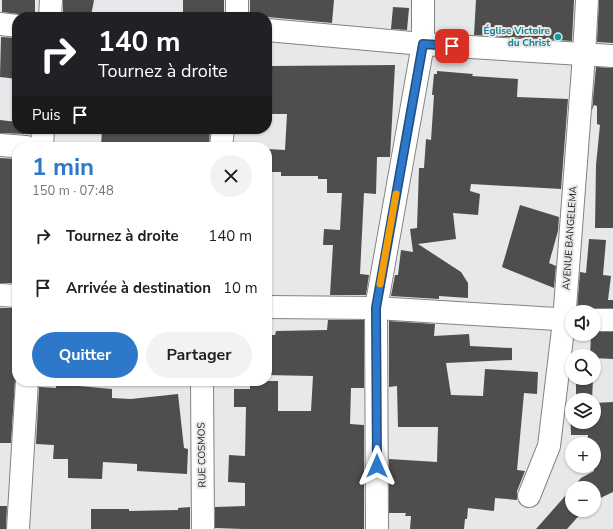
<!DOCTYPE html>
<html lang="fr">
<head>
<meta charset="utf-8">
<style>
	:root { --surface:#fff; --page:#f2f2f2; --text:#202124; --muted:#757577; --accent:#2d78c8 }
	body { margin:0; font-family:"Nunito Sans",sans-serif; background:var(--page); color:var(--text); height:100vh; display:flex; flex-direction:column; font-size:15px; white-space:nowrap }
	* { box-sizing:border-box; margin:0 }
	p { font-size:13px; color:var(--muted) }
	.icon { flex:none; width:22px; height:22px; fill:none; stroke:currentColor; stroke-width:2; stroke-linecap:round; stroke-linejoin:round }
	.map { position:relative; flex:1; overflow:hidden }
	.side { position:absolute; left:12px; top:142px; width:260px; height:244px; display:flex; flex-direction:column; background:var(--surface); border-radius:16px; box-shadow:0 1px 3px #0004 }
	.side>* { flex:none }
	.guide { position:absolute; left:12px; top:12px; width:260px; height:122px; border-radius:16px; box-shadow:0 1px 3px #0004; background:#202124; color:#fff; overflow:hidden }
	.fabs { position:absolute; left:565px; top:305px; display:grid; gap:8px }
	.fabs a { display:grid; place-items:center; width:36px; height:36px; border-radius:50%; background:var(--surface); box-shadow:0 1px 3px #0004; font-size:20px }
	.pin { position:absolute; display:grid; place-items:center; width:34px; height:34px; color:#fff; margin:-17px; border-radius:8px; box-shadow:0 2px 6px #0006 }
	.me { position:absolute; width:44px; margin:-22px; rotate:0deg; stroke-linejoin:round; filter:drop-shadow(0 0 3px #0008) }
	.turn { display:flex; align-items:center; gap:14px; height:84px; padding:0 20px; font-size:18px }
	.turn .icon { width:52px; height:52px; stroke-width:2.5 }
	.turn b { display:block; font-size:28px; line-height:34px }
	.then { display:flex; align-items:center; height:38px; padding:0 20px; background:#0003; gap:8px; font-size:15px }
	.round { display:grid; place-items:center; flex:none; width:42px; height:42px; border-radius:21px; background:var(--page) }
	.head { display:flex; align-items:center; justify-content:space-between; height:68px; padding:0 20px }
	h1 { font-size:24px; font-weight:700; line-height:30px; color:var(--accent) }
	.primary-button { display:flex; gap:8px; margin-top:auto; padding:8px 20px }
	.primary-button a { flex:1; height:46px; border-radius:24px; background:var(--accent); color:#fff; font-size:16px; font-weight:700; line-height:46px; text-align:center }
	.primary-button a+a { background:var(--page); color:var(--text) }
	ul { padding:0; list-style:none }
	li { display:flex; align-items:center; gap:12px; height:52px; padding:0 20px }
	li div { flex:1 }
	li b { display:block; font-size:15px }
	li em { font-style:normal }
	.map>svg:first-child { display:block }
</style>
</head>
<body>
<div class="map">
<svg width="613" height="529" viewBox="0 0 613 529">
	<rect width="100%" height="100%" fill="#e7e8ea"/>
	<!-- building -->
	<g fill="#504d4d">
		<path d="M 2,0 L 35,0 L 35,17 L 25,17 L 18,14 L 2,12 Z"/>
		<path d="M 63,0 L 94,0 L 91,16 L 68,17 L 63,13 Z"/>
		<rect x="183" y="0" width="41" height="17"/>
		<path d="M 250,0 L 334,0 L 332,23 L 267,17 L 250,17 Z"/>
		<path d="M 476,0 L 574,0 L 572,41 L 474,35 Z"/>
		<path d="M 599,0 L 613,0 L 613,43 L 597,42 Z"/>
		<path d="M 393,7 L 409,8 L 407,30 L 391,29 Z"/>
		<path d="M 1,37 L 17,38 L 17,79 L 0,77 Z"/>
		<path d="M 395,65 L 390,157 L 377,157 L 376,194 L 364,193 L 360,274 L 369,275 L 366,295 L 330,295 L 333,245 L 323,245 L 324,229 L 340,230 L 342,193 L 327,193 L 327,179 L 318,179 L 318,176 L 281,176 L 281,172 L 267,172 L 267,149 L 285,150 L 287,114 L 267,114 L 267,99 L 270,99 L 270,66 Z"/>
		<path d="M 596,67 L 613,68 L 613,228 L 595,228 L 596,165 L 600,125 L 597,124 L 597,106 L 594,105 L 592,110 Z"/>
		<path d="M 437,71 L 473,74 L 472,76 L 518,79 L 517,97 L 568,99 L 561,189 L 471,184 L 470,191 L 480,194 L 478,215 L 453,213 L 456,239 L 418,244 L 461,272 L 468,283 L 468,298 L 439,296 L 439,299 L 391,296 L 395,275 L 398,275 L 401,250 L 413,252 L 410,229 L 417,228 L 419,168 L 424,168 L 426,139 L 431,140 L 434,95 L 432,95 L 434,74 L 437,74 Z"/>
		<path d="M 0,120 L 17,122 L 17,129 L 25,129 L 24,134 L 0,133 Z"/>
		<path d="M 102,129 L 210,129 L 209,146 L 101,147 Z"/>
		<path d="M 0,158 L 17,159 L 17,283 L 0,283 Z"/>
		<path d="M 520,205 L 559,217 L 558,231 L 549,263 L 556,266 L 554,288 L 502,267 Z"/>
		<path d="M 589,239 L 606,240 L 603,275 L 611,276 L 608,300 L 613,300 L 613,308 L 594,308 L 588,309 L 585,312 L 581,312 L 577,309 L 580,272 L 586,273 Z"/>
		<path d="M 0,308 L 17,308 L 17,374 L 15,380 L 11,443 L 0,443 Z"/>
		<path d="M 328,320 L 364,320 L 364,388 L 351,388 L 350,424 L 364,425 L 364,529 L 243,529 L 215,528 L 215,507 L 245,506 L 245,483 L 228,482 L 229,455 L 245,456 L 246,407 L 234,407 L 234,389 L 250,389 L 250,381 L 278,381 L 278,411 L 311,411 L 313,376 L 267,375 L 267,335 L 275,335 L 276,331 L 327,330 Z"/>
		<path d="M 389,321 L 435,324 L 434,336 L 469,334 L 470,346 L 512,348 L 512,360 L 446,363 L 451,395 L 483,396 L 485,369 L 538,372 L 537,394 L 524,393 L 517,470 L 525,471 L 517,491 L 517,500 L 495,498 L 494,511 L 468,508 L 467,519 L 465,519 L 464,529 L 410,529 L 411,516 L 405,516 L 406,513 L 389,513 L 389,459 L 437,462 L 438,427 L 398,427 L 397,386 L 389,387 Z"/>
		<path d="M 594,332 L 613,332 L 613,359 L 594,358 L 594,356 L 590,356 L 591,334 L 594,334 Z"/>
		<path d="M 576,378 L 593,378 L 592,400 L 576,400 Z"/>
		<path d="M 56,384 L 112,389 L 112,398 L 131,399 L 178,394 L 184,448 L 188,449 L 187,474 L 137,471 L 137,464 L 103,462 L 102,479 L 68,478 L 68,459 L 53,459 L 54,445 L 36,444 L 39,387 L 56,388 Z"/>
		<path d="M 613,402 L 613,492 L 594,501 L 594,488 L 572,488 L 572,510 L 584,510 L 567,529 L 536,529 L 581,478 L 594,471 L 594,444 L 587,444 L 588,435 L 571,435 L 570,407 L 572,407 L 572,422 L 594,422 L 594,403 Z"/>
		<path d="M 0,506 L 7,506 L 6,529 L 0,529 Z"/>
		<path d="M 190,507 L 190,529 L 91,529 L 91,509 L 129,509 L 129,511 L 178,510 L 178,508 Z"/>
	</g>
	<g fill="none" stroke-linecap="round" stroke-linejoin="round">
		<!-- minor casing -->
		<g stroke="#818384" stroke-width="24">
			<g id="minor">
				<path d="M 50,17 L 51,0"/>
				<path d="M 237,17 L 237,0"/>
				<path d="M 0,24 L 17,26"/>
				<path d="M 267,30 L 423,44 L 613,56"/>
				<path d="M 0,145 L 26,147"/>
				<path d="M 42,147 L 43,129"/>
				<path d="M 221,147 L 223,129"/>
				<path d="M 0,295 L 17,296"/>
				<path d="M 267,307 L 376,308 L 572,320"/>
				<path d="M 594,320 L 613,320"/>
				<path d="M 202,381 L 203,529"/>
				<path d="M 529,496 L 549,446 L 564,321 L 584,55 L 587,0"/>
				<path d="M 18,529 L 27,381"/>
				<path d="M 377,529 L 376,308 L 423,44 L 423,0"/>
			</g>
		</g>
		<!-- minor -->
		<use href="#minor" stroke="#fff" stroke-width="22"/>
	</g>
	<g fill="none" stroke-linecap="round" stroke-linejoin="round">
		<!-- route casing -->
		<g stroke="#1d4e82" stroke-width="10">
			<path id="route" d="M 377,466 L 376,308 L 423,44 L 452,46"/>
		</g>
		<!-- route -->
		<use href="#route" stroke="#2d78c8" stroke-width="7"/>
		<!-- slow -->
		<path stroke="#f59e0b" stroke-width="7" d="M 380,284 L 396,194"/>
	</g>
	<!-- markers -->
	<circle fill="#0f9aa8" stroke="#e7e8ea" stroke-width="1.5" cx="558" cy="37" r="4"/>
	<g text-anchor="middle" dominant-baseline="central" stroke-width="4" stroke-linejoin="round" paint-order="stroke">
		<!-- culture labels -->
		<g font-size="10" font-weight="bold" fill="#0d838f" stroke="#e7e8ea" text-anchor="end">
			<text x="550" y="31">Église Victoire<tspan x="550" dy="12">du Christ</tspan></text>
		</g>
		<!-- street labels -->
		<g font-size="10" fill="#242525" stroke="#e7e8ea">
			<text transform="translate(570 238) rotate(-86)">AVENUE BANGELEMA</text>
			<text transform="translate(202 455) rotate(-91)">RUE COSMOS</text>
		</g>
	</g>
</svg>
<div class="fabs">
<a><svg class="icon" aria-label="sound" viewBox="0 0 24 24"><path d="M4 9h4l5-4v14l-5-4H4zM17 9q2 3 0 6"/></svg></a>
<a><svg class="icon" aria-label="search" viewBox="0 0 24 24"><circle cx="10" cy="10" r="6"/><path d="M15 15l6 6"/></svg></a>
<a><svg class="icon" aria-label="layers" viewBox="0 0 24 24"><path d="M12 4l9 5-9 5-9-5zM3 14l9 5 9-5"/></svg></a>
<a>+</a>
<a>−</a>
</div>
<div class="pin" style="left:452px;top:46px;background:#d93025"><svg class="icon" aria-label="arrive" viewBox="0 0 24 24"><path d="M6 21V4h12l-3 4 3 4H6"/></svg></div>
<svg class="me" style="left:377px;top:466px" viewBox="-20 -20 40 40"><path d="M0-17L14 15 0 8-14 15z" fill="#2d78c8" stroke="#fff" stroke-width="4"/></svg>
<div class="guide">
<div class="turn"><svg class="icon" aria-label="right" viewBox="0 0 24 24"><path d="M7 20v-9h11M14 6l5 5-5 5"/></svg><div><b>140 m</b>Tournez à droite</div></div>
<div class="then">Puis<svg class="icon" aria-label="arrive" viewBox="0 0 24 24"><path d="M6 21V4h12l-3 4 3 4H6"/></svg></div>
</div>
<section class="side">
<div class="head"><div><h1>1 min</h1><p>150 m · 07:48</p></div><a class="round"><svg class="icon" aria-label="close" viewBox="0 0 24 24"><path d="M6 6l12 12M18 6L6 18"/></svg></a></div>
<ul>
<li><svg class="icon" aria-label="right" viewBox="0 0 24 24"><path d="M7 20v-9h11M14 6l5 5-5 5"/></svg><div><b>Tournez à droite</b></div><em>140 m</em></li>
<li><svg class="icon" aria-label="arrive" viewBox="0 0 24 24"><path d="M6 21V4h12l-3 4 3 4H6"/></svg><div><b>Arrivée à destination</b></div><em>10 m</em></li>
</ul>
<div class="primary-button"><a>Quitter</a><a>Partager</a></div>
</section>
</div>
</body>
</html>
